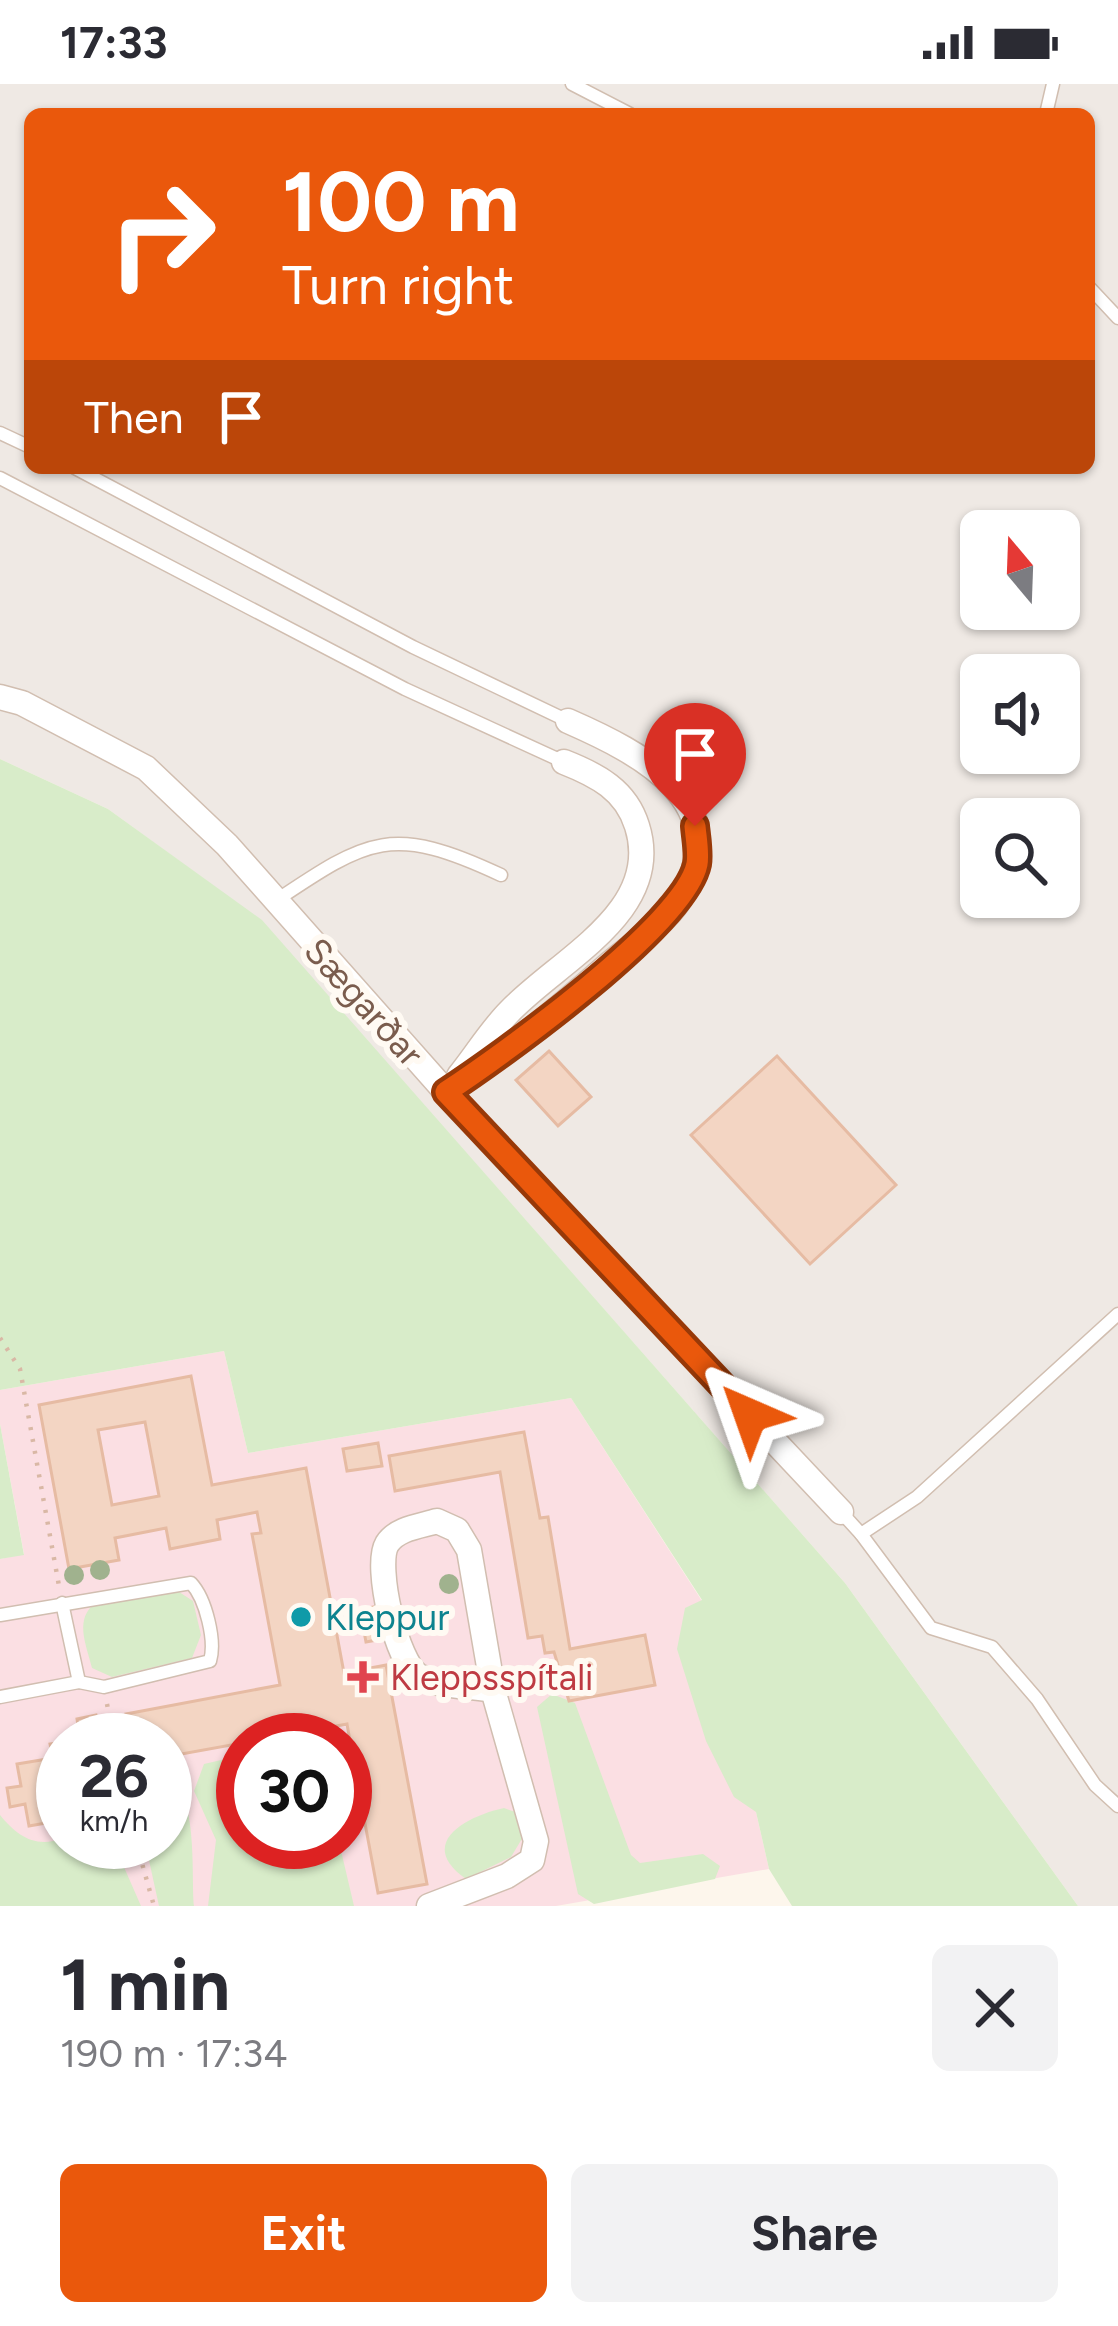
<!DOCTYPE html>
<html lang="en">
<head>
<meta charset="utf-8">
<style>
	:root { --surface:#fff; --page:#f2f2f3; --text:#2b2b33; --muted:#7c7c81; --accent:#ea580c }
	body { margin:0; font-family:Figtree,sans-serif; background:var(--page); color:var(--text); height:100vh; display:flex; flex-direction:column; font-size:45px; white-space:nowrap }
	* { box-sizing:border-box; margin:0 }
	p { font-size:39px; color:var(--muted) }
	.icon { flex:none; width:66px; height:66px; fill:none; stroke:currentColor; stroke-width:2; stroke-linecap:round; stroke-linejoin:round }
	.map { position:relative; height:1822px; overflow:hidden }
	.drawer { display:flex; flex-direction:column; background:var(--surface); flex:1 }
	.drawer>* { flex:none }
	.hud { position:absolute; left:24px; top:24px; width:1071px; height:366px; border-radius:18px; box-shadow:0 3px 9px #0004; background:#ea580c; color:#fff; overflow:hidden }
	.needle { width:78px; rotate:341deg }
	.tools { position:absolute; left:960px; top:426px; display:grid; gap:24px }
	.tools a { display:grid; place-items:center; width:120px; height:120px; border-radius:18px; background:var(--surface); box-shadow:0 3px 9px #0004; font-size:60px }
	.speed { position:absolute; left:36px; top:1629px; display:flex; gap:24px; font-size:60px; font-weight:700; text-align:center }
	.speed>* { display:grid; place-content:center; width:156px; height:156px; border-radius:50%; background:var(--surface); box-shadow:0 3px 9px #0004; line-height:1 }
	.speed small { font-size:30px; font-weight:400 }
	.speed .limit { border:18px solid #d22; background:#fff; color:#111 }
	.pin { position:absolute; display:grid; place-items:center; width:102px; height:102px; color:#fff; margin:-123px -51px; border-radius:50% 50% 50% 0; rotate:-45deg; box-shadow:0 0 12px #0007 }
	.pin .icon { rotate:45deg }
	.me { position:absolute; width:132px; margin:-66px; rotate:317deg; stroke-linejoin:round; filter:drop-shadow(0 0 9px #0008) }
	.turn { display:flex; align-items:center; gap:42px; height:252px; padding:0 60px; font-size:54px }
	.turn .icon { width:156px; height:156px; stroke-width:2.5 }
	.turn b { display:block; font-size:84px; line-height:102px }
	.then { display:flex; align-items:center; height:114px; padding:0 60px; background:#0003; gap:24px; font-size:45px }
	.round { display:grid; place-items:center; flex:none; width:126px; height:126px; border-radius:18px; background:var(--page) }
	.overview { display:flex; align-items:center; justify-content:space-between; height:204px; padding:0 60px }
	h1 { font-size:72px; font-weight:700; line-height:90px }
	.primary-button { display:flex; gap:24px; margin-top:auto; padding:24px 60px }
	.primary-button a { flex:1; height:138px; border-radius:18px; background:var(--accent); color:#fff; font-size:48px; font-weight:700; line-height:138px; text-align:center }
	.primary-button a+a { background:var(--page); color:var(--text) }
	.status { display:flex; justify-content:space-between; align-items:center; height:84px; padding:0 60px; background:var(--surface); direction:ltr }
	.status svg { height:33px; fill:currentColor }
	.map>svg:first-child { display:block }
</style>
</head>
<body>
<div class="status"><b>17:33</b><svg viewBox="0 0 49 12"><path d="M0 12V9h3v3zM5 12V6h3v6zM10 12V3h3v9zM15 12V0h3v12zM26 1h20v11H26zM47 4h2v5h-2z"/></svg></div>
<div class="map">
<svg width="1118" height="1822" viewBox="0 0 1118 1822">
	<rect width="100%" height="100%" fill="#fdf6ec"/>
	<!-- industrial -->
	<path fill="#efe9e4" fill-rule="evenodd" d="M 0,0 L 1118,0 L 1118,1822 L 1078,1822 L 845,1499 L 262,837 L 108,725 L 0,675 ZM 30,30 L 1089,30 L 1089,384 L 30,384 ZM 981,447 L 1059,447 L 1059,525 L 981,525 ZM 981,591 L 1059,591 L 1059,669 L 981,669 ZM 981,735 L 1059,735 L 1059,813 L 981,813 Z"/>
	<!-- medical -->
	<path fill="#fbdfe3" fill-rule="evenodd" d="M 224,1267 L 248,1369 L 571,1314 L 711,1531 L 769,1785 L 556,1822 L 0,1822 L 0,1475 L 24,1470 L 0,1340 L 0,1306 ZM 63,1656 L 165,1656 L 165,1758 L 63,1758 ZM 243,1656 L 345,1656 L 345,1758 L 243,1758 Z"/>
	<!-- green -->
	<g fill="#d8ecc9">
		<path d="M 0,675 L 108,725 L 262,836 L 845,1499 L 1078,1822 L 792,1822 L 769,1785 L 756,1728 L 734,1713 L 706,1657 L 677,1565 L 685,1524 L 702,1516 L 571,1314 L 248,1369 L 224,1267 L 0,1306 Z"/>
		<path d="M 0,1340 L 24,1471 L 0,1475 Z"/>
		<path d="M 176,1506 L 193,1517 L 201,1551 L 192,1574 L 112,1593 L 92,1584 C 87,1563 75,1538 92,1522 Z"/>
		<path d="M 552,1610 L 575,1619 L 631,1771 L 640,1779 L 703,1770 L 720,1782 L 715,1795 L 594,1820 L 578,1810 L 537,1623 Z"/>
		<path d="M 243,1671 L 243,1758 L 339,1758 L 354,1822 L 208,1822 L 216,1756 L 194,1707 L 204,1680 Z"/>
		<path d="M 165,1688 C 199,1707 191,1788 194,1822 L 159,1822 L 145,1758 L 165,1758 Z"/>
		<path d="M 504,1724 L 518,1729 L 523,1753 L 511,1773 L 466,1795 C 415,1759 467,1732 504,1724 Z"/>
		<path d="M 0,1731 C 17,1752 36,1765 63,1754 L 63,1758 L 113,1758 L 141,1822 L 0,1822 Z"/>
	</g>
	<!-- building -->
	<g fill="#f3d5c3" stroke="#e6bba3" stroke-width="3" fill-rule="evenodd">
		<path d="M 549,967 L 591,1013 L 558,1042 L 516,996 Z"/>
		<path d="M 777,972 L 896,1101 L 810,1180 L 691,1051 Z"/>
		<path d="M 191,1292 L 212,1401 L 306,1384 L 344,1589 L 386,1581 L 427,1800 L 378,1809 L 364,1734 L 348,1737 L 345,1694 L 356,1691 L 347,1640 L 165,1673 L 165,1656 L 131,1656 L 126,1630 L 280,1601 L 252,1450 L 261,1449 L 257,1428 L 217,1436 L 220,1455 L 170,1465 L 166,1444 L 115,1454 L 119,1476 L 69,1485 L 39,1321 ZM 145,1338 L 159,1412 L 112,1421 L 98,1346 Z"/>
		<path d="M 524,1348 L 540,1434 L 548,1433 L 570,1565 L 645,1551 L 655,1601 L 569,1617 L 554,1568 L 545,1569 L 542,1552 L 528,1554 L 500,1388 L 395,1407 L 389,1372 Z"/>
		<path d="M 378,1359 L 382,1382 L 347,1387 L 343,1365 Z"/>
		<path d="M 382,1521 L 388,1554 L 366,1558 L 360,1526 Z"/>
		<path d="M 96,1631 L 101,1656 L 75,1656 L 80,1655 L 77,1635 Z"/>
		<path d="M 63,1658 L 63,1736 L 29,1742 L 25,1720 L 10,1723 L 7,1704 L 21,1702 L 17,1680 L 53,1674 L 50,1660 Z"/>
	</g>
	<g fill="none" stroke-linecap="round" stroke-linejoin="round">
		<!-- lane casing -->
		<g stroke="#d1beb0" stroke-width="15">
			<g id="lane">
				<path d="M 572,0 L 630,30"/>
				<path d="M 1046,30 L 1053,0"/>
				<path d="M 1089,203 L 1118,234"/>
				<path d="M 0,349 L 30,363"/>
				<path d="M 75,384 L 413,563 L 568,637"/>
				<path d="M 0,394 L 405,605 L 564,678"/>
				<path d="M 274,818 C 369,754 392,740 501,791"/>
				<path d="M 841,1428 L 861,1450 L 917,1413 L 1118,1230"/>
				<path d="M 861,1450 L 931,1544 L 992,1563 L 1037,1615 L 1095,1701 L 1118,1722"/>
				<path d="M 62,1519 L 79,1598"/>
				<path d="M 0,1531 L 191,1499 C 206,1515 216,1557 210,1577 L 104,1603 L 79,1598 L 0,1613"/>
			</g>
		</g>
		<!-- street casing -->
		<g stroke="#d1beb0" stroke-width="27">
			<g id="street">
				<path d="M 0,613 L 22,619 L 146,684 L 227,761 L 446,1008 L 841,1428"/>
				<path d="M 459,992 C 476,971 491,946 510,927 C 560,875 664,827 637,742 C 626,706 597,691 564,678"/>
				<path d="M 446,1008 C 504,970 554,929 606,883 C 629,863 664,841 680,815 C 739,719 641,669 568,637"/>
				<path d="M 437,1437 L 457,1446 L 469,1466 L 493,1606 C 472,1602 437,1603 419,1592 C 397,1580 374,1482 387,1460 C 397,1444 421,1442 437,1437 Z"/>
				<path d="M 429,1822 L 507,1792 L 532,1776 L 536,1757 L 493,1606"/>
			</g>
		</g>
		<!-- path -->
		<g stroke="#d9b8a5" stroke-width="4.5" stroke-dasharray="3 9" stroke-linecap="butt">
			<path d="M 0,1254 L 20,1285 L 59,1502"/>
			<path d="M 107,1620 L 114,1656"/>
			<path d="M 136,1758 L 154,1822"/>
		</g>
		<!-- lane -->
		<use href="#lane" stroke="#fff" stroke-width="12"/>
		<!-- street -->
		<use href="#street" stroke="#fff" stroke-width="24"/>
	</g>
	<!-- trees -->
	<g fill="#a0b28e">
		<circle cx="100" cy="1486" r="10"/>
		<circle cx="74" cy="1491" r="10"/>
		<circle cx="449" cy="1500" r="10"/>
	</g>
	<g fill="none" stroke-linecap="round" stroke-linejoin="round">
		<!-- route casing -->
		<g stroke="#983908" stroke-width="30">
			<path id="route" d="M 695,742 C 696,754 699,769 697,780 C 685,840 501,972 446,1008 L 750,1331"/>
		</g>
		<!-- route -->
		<use href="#route" stroke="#ea580c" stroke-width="21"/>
	</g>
	<!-- markers -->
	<circle fill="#0f9aa8" stroke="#fffaf3" stroke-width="4.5" cx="301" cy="1533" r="12"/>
	<path fill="#e0444e" stroke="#fffaf3" stroke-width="4.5" d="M357 1575h12v12h12v12h-12v12h-12v-12h-12v-12h12z"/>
	<g text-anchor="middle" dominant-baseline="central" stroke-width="12" stroke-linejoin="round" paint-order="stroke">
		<!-- street labels -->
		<g font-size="36" fill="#7a5c4d" stroke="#fffaf3">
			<text transform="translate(364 918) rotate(48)">Sægarðar</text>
		</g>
		<!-- culture labels -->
		<g font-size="36" fill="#0d838f" stroke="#fffaf3" text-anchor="start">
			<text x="325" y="1533">Kleppur</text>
		</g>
		<!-- health labels -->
		<g font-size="36" fill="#be3a42" stroke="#fffaf3" text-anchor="start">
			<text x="390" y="1593">Kleppsspítali</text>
		</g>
	</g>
</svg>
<div class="tools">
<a><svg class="needle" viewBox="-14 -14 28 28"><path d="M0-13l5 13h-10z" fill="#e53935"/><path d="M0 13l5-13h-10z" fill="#7c7c81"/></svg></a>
<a><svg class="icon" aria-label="sound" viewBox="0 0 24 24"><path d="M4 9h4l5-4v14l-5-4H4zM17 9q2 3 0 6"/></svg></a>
<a><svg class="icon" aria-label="search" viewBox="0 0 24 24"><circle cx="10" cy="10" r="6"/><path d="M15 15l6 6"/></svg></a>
</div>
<div class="speed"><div>26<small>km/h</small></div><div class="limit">30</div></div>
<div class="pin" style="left:695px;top:742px;background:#d93025"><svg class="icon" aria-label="arrive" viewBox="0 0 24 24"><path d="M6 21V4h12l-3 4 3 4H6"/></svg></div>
<svg class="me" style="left:750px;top:1331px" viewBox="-20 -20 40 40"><path d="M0-17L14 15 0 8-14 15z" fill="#ea580c" stroke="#fff" stroke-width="4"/></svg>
<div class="hud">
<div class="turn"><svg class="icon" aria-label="right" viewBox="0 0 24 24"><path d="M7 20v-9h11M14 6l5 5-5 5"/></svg><div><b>100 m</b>Turn right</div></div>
<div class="then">Then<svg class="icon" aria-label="arrive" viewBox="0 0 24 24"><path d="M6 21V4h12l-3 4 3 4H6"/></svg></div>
</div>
</div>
<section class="drawer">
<div class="overview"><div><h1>1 min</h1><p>190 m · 17:34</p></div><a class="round"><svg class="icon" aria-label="close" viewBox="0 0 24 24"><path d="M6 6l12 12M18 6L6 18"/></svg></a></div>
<div class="primary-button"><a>Exit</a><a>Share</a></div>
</section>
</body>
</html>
